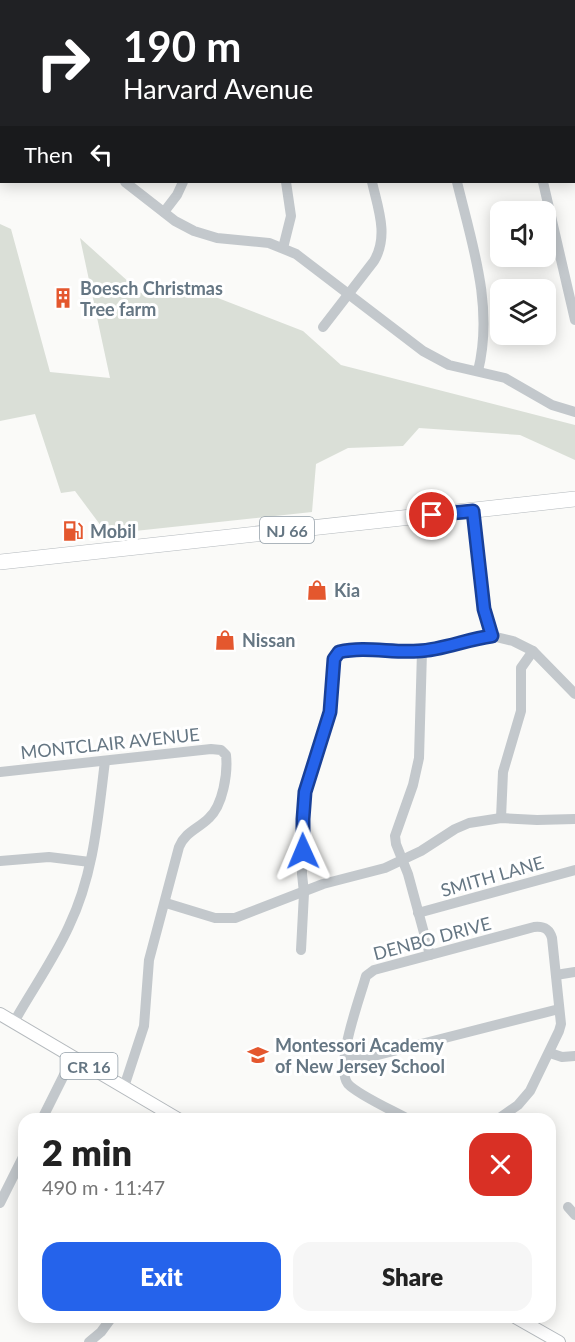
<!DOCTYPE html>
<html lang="en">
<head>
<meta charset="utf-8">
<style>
	:root { --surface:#fff; --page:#f6f6f6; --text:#222; --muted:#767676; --accent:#2563eb }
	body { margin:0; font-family:Lato,sans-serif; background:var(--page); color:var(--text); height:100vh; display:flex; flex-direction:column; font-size:22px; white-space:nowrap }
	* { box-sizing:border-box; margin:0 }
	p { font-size:20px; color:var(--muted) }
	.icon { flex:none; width:33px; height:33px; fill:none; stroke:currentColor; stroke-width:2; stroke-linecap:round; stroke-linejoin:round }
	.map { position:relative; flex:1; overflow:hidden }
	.details { position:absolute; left:18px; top:1113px; width:538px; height:210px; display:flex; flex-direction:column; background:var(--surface); border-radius:18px; box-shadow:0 3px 15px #0003 }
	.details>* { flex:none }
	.banner { position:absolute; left:0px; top:0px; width:576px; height:183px; box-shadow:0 3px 15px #0003; background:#202124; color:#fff; overflow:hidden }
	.tools { position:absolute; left:490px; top:201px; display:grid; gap:12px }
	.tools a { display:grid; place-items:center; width:66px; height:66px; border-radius:12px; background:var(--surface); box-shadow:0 3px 15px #0003; font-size:30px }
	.pin { position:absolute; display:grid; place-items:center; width:51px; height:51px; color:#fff; margin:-26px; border:3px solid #fff; border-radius:50%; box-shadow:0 2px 6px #0007 }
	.me { position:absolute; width:66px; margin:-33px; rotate:359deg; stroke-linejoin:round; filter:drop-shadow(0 0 4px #0008) }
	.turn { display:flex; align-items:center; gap:21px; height:126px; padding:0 24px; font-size:27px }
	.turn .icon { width:78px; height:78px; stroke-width:2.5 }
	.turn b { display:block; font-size:42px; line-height:51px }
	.then { display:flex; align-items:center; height:57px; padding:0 24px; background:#0003; gap:12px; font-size:22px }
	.round { display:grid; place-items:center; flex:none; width:63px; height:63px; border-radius:18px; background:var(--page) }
	.headline { display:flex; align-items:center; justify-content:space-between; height:102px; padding:0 24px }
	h1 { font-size:36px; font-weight:800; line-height:45px }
	.action { display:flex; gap:12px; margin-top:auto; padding:12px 24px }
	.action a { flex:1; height:69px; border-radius:18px; background:var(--accent); color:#fff; font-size:24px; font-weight:800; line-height:69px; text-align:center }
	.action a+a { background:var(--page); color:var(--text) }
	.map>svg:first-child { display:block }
</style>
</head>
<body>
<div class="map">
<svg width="575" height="1342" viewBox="0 0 575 1342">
	<rect width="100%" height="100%" fill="#fafaf8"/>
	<!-- green -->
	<path fill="#dadfd7" d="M 0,224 L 11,229 L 50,372 L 110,378 L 80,238 L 141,293 L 174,281 L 303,331 L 341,365 L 575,425 L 575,460 L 520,435 L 419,428 L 403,446 L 348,448 L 316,464 L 312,512 L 107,534 L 75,491 L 61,493 L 35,414 L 0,421 Z"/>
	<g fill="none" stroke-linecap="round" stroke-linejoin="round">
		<!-- major casing -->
		<g stroke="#b5babe" stroke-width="14">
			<g id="major">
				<path d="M 0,1014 L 178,1119"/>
				<path d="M 515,1317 L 559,1342"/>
			</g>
		</g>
		<!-- highway casing -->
		<g stroke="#b4b9bd" stroke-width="16">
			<path id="highway" d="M 0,562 L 575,499"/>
		</g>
		<!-- minor -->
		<g stroke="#c3c8cc" stroke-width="10">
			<path d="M 33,0 L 34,2"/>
			<path d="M 71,0 L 72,2"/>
			<path d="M 308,0 L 309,2"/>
			<path d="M 433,0 L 441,2"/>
			<path d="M 502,0 L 502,2"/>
			<path d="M 50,2 L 53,0"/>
			<path d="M 202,2 L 204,0"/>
			<path d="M 451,2 L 460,0"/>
			<path d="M 574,60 L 575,60"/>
			<path d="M 125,182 L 175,221 L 194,231 L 217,238 L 269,243 L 296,254 L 423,351 L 449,365 L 505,378 L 552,405 L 575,412"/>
			<path d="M 457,182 C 472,244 494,307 478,371"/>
			<path d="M 543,182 L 575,320"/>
			<path d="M 164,212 L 177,195 L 183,182"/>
			<path d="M 283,248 L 291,216 L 286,182"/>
			<path d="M 323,327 L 374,261 C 389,236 378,208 372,182"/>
			<path d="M 473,511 L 484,609 L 492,636"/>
			<path d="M 422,651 L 419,758 L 413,785 L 395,836 L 396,844 L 408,874 L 430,955"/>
			<path d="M 0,772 L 211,749 L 221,750 L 226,755 C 228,773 223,805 209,818 C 198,829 185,832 179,847 L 149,960 L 144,1026 L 124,1087"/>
			<path d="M 501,818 L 503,772 L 521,711 L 521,668 L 533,651"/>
			<path d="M 0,861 L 49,857 L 90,862"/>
			<path d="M 166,903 L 215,918 L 235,918 L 323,884 L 385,868 L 421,851 L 455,829 L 469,823 L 501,818 L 537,820 L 575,819"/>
			<path d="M 418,913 L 575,870"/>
			<path d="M 301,950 L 304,893 L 302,874 L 303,819 L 305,792 L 330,712 L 334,659 L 339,652 L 372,649 L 422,651 L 470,639 L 492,636 L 513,641 L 533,651 L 575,694"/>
			<path d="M 556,975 L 575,972"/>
			<path d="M 14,1022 C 32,990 54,959 69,926 C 94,874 98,817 105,761"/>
			<path d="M 550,1053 L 562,1057 L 575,1056"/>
			<path d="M 343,1060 L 374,1056 L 559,1009"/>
			<path d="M 42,1119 L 73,1057"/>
			<path d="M 408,1119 C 394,1111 358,1095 348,1084 C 334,1066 360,998 366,976 L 374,970 L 534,927 C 543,926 549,928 552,938 L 561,1024 L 559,1031 L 530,1091 L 518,1105 L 498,1119"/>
			<path d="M 0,1203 L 24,1155"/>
			<path d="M 568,1207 L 575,1215"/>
			<path d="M 89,1342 L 101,1332 L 112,1317"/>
		</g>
		<!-- major -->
		<use href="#major" stroke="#fff" stroke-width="12"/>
		<!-- highway -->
		<use href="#highway" stroke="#fff" stroke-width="15"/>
	</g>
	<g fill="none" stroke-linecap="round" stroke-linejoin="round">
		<!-- route casing -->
		<g stroke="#184099" stroke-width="15">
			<path id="route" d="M 303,851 L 303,819 L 305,792 L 330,712 L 334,659 L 339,652 C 365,646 392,653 418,651 C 443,650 467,639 492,636 L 484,609 L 473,511 L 432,515"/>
		</g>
		<!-- route -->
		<use href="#route" stroke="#2563eb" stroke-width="10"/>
	</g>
	<!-- icons -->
	<defs>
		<g id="building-bare" transform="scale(1.62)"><path d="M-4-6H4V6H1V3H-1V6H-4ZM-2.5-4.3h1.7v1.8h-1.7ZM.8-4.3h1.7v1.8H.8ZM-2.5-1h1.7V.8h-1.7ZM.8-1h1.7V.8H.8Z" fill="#e4572e" stroke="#fff" stroke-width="2.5" paint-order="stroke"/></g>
		<g id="fuel-bare" transform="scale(1.62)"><path d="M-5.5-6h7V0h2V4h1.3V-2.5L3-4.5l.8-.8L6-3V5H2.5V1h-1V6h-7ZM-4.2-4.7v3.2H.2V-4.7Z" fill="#e4572e" stroke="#fff" stroke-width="2.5" paint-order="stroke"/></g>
		<g id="shop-bare" transform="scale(1.62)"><path d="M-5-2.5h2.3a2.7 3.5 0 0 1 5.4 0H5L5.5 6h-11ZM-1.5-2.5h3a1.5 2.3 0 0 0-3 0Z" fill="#e4572e" stroke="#fff" stroke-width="2.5" paint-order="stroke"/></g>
		<g id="school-bare" transform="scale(1.62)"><path d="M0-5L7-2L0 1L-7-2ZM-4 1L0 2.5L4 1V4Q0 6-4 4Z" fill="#e4572e" stroke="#fff" stroke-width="2.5" paint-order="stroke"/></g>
	</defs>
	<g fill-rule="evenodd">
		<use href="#building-bare" x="63" y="298"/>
		<use href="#fuel-bare" x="73" y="531"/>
		<use href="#shop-bare" x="317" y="590"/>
		<use href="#shop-bare" x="225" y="640"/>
		<use href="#school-bare" x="258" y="1055"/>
	</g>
	<g text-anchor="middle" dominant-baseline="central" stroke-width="6" stroke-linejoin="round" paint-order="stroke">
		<!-- shield labels -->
		<g fill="#fff" stroke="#939fa8" stroke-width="1.5">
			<rect x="260" y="517" width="54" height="26" rx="4.5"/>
			<rect x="60.5" y="1053" width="57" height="26" rx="4.5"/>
		</g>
		<g font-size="16" font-weight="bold" fill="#657683">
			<text x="287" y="530">NJ 66</text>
			<text x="89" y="1066">CR 16</text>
		</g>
		<!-- poi labels -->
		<g font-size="18" font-weight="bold" fill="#657683" stroke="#fff" text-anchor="start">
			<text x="80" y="288">Boesch Christmas<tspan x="80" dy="21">Tree farm</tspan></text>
			<text x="90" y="531">Mobil</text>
			<text x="334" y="590">Kia</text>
			<text x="242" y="640">Nissan</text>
			<text x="275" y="1045">Montessori Academy<tspan x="275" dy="21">of New Jersey School</tspan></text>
		</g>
		<!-- street labels -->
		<g font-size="18" fill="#657683" stroke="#fff">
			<text transform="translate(110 743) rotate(-6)">MONTCLAIR AVENUE</text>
			<text transform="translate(492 876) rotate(-16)">SMITH LANE</text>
			<text transform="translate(432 938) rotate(-15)">DENBO DRIVE</text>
		</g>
	</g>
</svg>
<div class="tools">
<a><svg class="icon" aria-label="sound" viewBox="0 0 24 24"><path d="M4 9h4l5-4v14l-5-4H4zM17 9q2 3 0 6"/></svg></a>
<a><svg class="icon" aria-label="layers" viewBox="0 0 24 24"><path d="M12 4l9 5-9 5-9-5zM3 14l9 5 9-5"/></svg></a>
</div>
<div class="pin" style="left:432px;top:515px;background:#d93025"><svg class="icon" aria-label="arrive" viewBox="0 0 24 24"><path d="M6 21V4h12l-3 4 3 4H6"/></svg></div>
<svg class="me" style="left:303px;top:851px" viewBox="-20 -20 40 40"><path d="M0-17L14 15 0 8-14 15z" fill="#2563eb" stroke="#fff" stroke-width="4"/></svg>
<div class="banner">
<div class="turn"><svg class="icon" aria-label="right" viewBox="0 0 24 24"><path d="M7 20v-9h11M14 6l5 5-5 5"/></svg><div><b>190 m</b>Harvard Avenue</div></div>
<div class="then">Then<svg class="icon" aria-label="left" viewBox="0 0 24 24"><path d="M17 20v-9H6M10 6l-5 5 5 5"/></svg></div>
</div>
<section class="details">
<div class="headline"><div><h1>2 min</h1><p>490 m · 11:47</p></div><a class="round" style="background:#d93025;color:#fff"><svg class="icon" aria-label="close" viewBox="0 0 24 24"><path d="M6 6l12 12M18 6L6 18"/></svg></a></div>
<div class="action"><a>Exit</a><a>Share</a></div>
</section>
</div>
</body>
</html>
